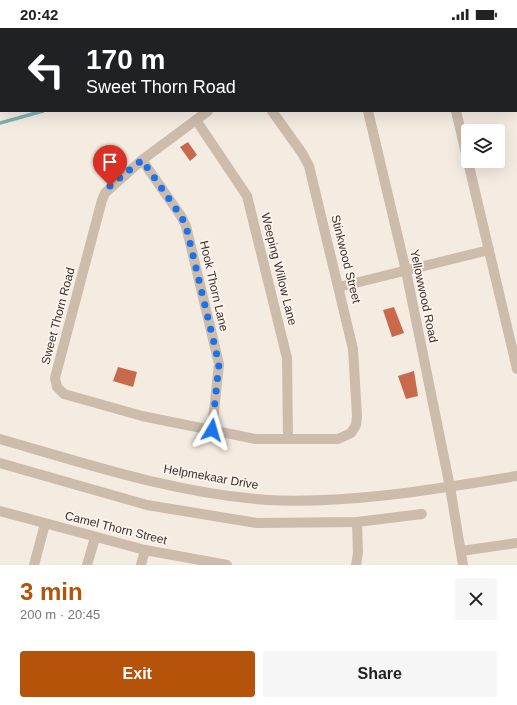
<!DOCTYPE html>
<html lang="en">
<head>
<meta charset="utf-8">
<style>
	:root { --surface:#fff; --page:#f6f6f6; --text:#222; --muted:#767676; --accent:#b45309 }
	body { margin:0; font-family:Arial,sans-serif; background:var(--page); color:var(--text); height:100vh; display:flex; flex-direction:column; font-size:15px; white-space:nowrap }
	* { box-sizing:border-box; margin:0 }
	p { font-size:13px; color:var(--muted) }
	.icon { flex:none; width:22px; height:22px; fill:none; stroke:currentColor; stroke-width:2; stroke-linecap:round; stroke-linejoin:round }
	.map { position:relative; height:537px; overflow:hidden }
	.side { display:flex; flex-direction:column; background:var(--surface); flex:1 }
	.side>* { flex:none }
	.top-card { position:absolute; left:0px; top:0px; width:517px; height:84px; box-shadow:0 4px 16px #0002; background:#202124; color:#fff; overflow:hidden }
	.buttons { position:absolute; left:461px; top:96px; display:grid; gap:8px }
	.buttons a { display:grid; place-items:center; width:44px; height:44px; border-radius:4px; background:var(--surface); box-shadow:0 4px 16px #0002; font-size:20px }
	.pin { position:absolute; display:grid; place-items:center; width:34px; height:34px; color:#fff; margin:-41px -17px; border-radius:50% 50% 50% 0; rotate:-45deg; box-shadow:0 0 4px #0007 }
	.pin .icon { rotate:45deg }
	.me { position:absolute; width:44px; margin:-22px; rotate:7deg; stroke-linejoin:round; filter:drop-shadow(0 0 3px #0008) }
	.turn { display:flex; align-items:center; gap:14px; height:84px; padding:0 20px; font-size:18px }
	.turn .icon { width:52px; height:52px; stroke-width:2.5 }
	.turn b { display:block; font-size:28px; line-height:34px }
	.round { display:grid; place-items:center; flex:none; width:42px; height:42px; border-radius:4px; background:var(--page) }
	.summary { display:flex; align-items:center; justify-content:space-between; height:68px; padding:0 20px }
	h1 { font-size:24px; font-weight:800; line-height:30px; color:var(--accent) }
	.primary-button { display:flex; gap:8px; margin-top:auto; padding:8px 20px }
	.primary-button a { flex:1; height:46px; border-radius:4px; background:var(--accent); color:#fff; font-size:16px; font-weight:800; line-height:46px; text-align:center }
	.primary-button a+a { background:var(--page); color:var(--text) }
	.status { display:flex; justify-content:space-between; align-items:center; height:28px; padding:0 20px; background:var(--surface); direction:ltr }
	.status svg { height:11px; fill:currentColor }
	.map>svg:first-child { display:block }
</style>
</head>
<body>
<div class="status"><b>20:42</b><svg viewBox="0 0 49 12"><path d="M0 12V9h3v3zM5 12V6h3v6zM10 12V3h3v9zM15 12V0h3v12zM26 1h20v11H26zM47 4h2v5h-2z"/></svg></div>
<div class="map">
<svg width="517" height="537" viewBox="0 0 517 537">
	<rect width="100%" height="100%" fill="#f4ebe1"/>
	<!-- green -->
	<path fill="#b8c4a0" d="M 0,0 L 135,0 L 1,1 L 0,66 Z"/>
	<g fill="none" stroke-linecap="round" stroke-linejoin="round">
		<!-- stream -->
		<g stroke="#7fb0b2" stroke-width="3.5">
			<path d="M 171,1 L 172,0"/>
			<path d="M 0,95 L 43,83"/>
		</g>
	</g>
	<!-- building -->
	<g fill="#c8694b">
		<path d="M 188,114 L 197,127 L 190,133 L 180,119 Z"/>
		<path d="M 394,279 L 404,305 L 392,309 L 383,282 Z"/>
		<path d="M 118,339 L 137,344 L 133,359 L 113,353 Z"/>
		<path d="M 414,343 L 418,368 L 406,371 L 398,348 Z"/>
	</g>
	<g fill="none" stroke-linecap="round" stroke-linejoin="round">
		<!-- minor -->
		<g stroke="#cdbbac" stroke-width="10">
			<path d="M 348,0 L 349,1"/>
			<path d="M 436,0 L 436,1"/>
			<path d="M 507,0 L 507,1"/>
			<path d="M 320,1 L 322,0"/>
			<path d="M 516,39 L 517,43"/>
			<path d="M 208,83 L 142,132 L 105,165 L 102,172 L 55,350 L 57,359 L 64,366 L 142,388 L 256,411 L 338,411 L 351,405 L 356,397 L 357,388 L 353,321 L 309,138 L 302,125 L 272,83"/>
			<path d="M 368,83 L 406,243 L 450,459 L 463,537"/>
			<path d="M 456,83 L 517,341"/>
			<path d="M 196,92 L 247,168 L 287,330 L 288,411"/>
			<path d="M 142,132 L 181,188 L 186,198 L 219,336 L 212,402"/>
			<path d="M 339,259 L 489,222"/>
			<path d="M 0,411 C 87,436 177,466 268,472 C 349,476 437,461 517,448"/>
			<path d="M 0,435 L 147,477 L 257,495 L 357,494 L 422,486"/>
			<path d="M 0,483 L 145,522 L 227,537"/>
			<path d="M 461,523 L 517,515"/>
			<path d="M 34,537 L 45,496"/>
			<path d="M 87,537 L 95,510"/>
			<path d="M 141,537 L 145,522"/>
			<path d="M 356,537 L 358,525 L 357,494"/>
		</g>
	</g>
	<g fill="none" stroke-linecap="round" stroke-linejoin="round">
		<!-- route -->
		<path stroke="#1a73e8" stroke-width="7" stroke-dasharray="0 12.6" d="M 110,158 L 142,132 L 181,188 L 186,198 L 219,336 L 212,402"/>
	</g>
	<g text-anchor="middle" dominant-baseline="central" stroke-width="3.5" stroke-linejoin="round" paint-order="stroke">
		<!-- street labels -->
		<g font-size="12" fill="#3b302b" stroke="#fbf5ee">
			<text transform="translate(346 231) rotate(76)">Stinkwood Street</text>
			<text transform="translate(279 241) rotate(76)">Weeping Willow Lane</text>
			<text transform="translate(214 258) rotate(77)">Hook Thorn Lane</text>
			<text transform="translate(424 268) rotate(78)">Yellowwood Road</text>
			<text transform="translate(58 288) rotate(-75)">Sweet Thorn Road</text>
			<text transform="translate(211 449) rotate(10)">Helpmekaar Drive</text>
			<text transform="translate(116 500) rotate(14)">Camel Thorn Street</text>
		</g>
	</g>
</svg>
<div class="buttons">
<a><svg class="icon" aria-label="layers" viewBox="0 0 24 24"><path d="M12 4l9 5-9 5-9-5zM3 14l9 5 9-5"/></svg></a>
</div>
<div class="pin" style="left:110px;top:158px;background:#d93025"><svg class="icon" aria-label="arrive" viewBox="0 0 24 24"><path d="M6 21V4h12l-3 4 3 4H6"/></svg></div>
<svg class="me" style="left:212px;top:402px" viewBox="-20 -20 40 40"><path d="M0-17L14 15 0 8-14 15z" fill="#1a73e8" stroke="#fff" stroke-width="4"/></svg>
<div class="top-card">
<div class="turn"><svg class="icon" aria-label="left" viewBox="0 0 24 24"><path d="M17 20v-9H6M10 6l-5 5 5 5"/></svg><div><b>170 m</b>Sweet Thorn Road</div></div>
</div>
</div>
<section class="side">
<div class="summary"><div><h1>3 min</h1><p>200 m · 20:45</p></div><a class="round"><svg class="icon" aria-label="close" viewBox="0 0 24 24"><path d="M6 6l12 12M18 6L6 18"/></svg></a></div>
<div class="primary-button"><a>Exit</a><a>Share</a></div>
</section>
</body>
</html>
